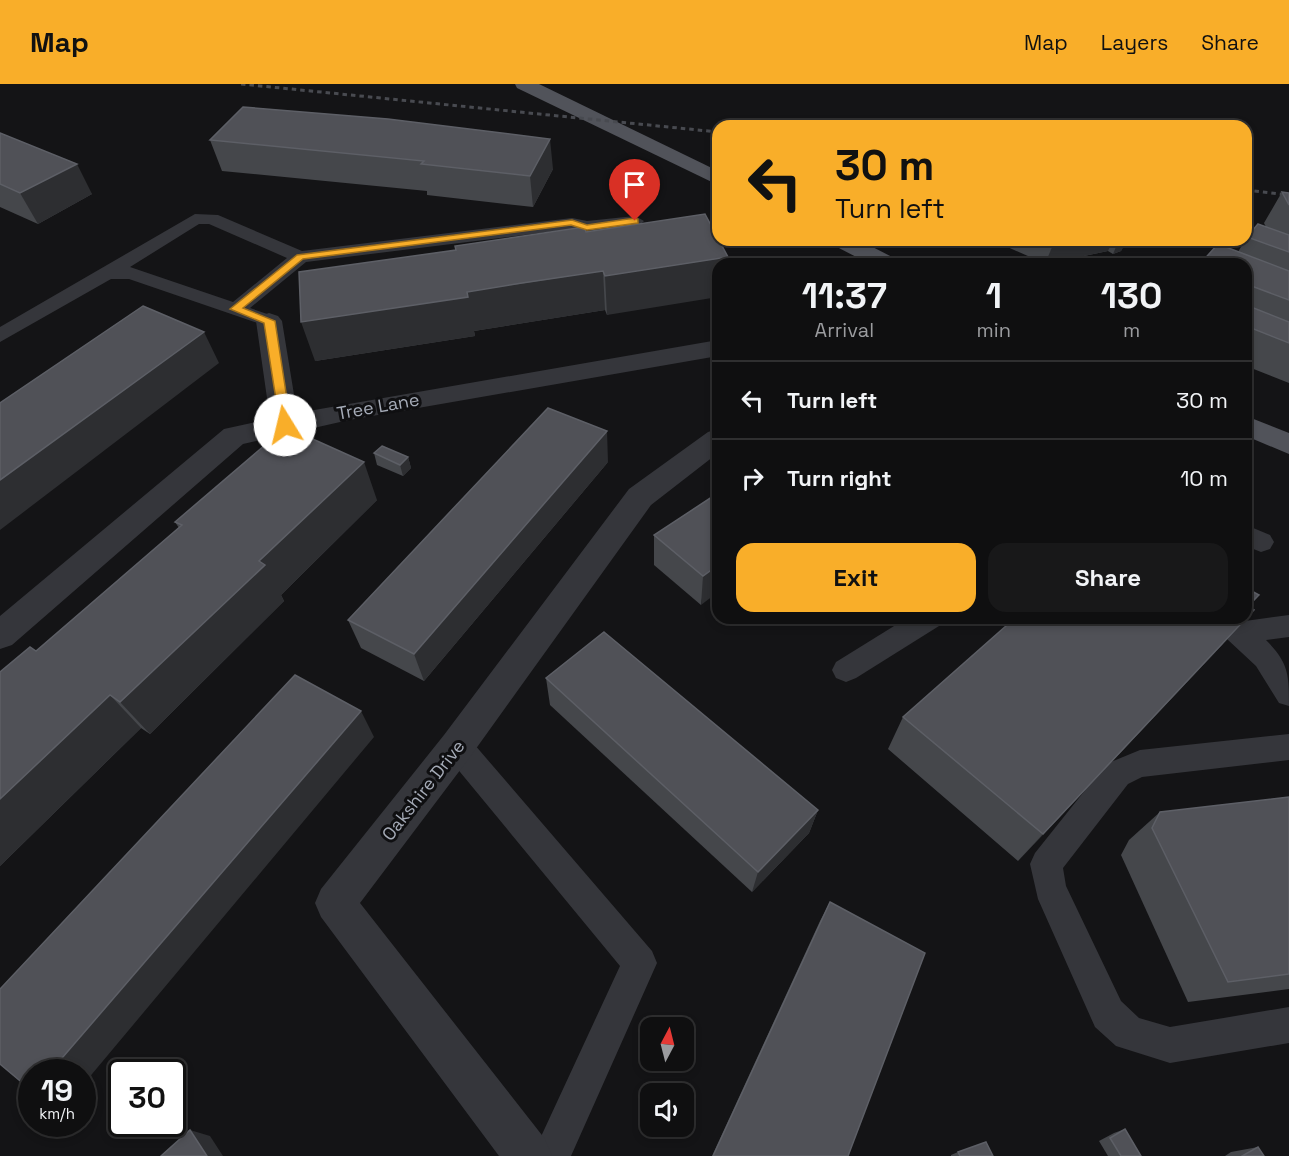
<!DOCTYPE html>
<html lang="en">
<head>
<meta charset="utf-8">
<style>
	:root { --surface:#0f0f10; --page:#181819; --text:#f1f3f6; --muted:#9b9c9f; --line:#2f2f30; --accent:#f9ae29 }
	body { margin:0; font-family:"Space Grotesk",sans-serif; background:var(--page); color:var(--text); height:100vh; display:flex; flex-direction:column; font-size:22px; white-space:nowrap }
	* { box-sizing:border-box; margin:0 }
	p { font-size:20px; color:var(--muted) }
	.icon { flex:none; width:33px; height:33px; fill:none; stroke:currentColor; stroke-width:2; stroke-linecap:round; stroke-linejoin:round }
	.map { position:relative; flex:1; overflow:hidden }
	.details { position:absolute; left:712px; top:174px; width:540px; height:366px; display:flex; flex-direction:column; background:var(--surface); border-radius:18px; box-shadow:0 3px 9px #0003,0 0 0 2px var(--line) }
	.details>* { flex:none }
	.top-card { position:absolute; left:712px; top:36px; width:540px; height:126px; border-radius:18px; box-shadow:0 3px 9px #0003,0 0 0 2px var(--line); background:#f9ae29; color:#111; overflow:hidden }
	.needle { width:39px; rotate:7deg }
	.tools { position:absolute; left:640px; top:933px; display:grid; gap:12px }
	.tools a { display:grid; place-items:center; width:54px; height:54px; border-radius:12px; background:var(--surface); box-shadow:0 3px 9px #0003,0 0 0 2px var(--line); font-size:30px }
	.speed { position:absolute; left:18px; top:975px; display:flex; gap:12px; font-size:30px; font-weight:700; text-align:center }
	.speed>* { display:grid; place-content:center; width:78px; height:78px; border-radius:50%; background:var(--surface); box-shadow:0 3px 9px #0003,0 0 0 2px var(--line); line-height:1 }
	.speed small { font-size:15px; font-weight:400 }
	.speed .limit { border:3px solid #111; border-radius:9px; background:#fff; color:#111 }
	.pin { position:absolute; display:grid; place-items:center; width:51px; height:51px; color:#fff; margin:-62px -26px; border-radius:50% 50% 50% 0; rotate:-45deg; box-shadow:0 0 6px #0007 }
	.pin .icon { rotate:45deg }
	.me { position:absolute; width:66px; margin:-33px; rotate:351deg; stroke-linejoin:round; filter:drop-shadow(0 0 4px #0008) }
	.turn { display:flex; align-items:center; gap:21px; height:126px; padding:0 24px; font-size:27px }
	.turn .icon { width:78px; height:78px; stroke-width:2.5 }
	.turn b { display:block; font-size:42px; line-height:51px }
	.eta { display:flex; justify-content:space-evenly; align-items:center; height:102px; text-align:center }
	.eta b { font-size:36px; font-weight:800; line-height:42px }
	.cta { display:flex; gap:12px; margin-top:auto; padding:12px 24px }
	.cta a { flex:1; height:69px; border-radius:18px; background:var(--accent); color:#111; font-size:24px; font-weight:800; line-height:69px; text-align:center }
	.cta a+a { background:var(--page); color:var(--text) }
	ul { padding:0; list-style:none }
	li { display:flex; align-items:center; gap:18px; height:78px; padding:0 24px; border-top:2px solid var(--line) }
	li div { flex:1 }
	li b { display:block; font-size:22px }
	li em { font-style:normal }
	header { display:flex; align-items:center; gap:36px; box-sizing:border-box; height:84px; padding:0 30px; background:var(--accent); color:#111 }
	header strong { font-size:28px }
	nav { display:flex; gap:33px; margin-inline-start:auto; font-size:21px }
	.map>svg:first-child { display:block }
</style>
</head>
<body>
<header>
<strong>Map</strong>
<nav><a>Map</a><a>Layers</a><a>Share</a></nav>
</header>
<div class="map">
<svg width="1289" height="1072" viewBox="0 0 1289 1072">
	<rect width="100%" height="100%" fill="#141416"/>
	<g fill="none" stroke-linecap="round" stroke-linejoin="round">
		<!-- lane -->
		<g fill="#35363b" fill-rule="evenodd">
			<path d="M 195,130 L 218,131 L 302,167 L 572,134 L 587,137 L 635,132 L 644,137 C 635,149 586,148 572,145 L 306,178 L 250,224 L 276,233 L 279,237 L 276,241 L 269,243 L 129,195 L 111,195 L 0,258 L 0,243 ZM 199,140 L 209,140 L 287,174 L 233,218 L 130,183 Z"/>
			<path d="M 1246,441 L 1270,451 L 1274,458 L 1270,465 L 1261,468 L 1246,462 Z"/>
			<path d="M 1289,531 L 1289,553 L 1266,556 C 1289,579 1289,591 1289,622 L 1279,619 L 1256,582 L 1213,542 L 1210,534 L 1241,534 L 1245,537 Z"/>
			<path d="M 907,534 L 942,534 L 939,542 L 856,594 L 846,598 L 836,594 L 832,586 L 836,578 Z"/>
			<path d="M 457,649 L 468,653 L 652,867 L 657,879 L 571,1072 L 532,1072 L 620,882 L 446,671 L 442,662 L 446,653 Z"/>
			<path d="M 1289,650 L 1289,676 L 1142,693 L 1128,700 L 1063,784 L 1066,802 L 1121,917 L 1139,934 L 1170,943 L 1289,923 L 1289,959 L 1170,979 L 1116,962 L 1095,943 L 1038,815 L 1030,780 L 1035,769 L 1106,680 L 1140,666 Z"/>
		</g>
		<!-- street -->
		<g fill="#35363b" fill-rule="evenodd">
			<path d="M 269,229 L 278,232 L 282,237 L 297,329 L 718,256 L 718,272 L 349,336 L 243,360 L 12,561 L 0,565 L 0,532 L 224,345 L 270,335 L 256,237 L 260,232 Z"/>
			<path d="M 718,345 L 718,369 L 651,421 L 470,673 L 360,819 L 545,1055 L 552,1072 L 499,1072 L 321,833 L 315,819 L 321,805 L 444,651 L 629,405 L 708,348 Z"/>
		</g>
		<!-- primary -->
		<g fill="#51535a" fill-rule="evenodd">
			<path d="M 515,0 L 539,0 L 718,87 L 718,101 L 517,4 Z"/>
			<path d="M 830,156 L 859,156 L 896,175 L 900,180 L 870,180 L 833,161 Z"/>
			<path d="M 1246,332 L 1289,349 L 1289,370 L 1246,352 Z"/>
		</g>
		<!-- rail -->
		<g stroke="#484a50" stroke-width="3" stroke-dasharray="4.5 4" stroke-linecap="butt">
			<path d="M 241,0 L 718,48"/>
			<path d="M 1246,106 L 1289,111"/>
		</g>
	</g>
	<!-- wall -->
	<g fill="#45474b">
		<path d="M 0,49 L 92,110 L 38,140 L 0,123 Z"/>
		<path d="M 210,56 L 553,85 L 533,123 L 427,111 L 427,107 L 222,87 Z"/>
		<path d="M 1282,108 L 1289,109 L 1289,299 L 1246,282 L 1246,180 L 1238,168 L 1245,156 L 1246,156 L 1247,153 L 1266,143 L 1264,139 Z"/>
		<path d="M 586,148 L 728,173 L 728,180 L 718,180 L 607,231 L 605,226 L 474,247 L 475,252 L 315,277 Z"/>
		<path d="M 1004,156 L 1127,156 L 1121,167 L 1113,170 L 1108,167 L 1046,180 L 1003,161 Z"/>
		<path d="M 374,369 L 408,373 L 411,384 L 403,392 L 377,381 Z"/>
		<path d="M 608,378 L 424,597 L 361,564 L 348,536 Z"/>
		<path d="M 718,409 L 701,521 L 654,481 L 654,451 Z"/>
		<path d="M 377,416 L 281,511 L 284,517 L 150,650 L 141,644 L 0,782 L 0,588 L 36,567 L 179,444 L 175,438 Z"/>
		<path d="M 1246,504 L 1259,511 L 1249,523 L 1222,561 L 1018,777 L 888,665 L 903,633 Z"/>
		<path d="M 546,594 L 818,726 L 809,749 L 752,808 L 550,621 Z"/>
		<path d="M 1289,713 L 1289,905 L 1188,918 L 1121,771 L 1129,756 L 1160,728 Z"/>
		<path d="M 830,818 L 848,1072 L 712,1072 L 820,837 Z"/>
		<path d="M 1125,1045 L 1141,1072 L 1108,1072 L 1099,1057 L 1114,1049 Z"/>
		<path d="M 1258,1063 L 1264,1072 L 1225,1072 L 1231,1068 Z"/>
		<path d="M 958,1068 L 993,1072 L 951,1072 L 951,1071 Z"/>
	</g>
	<!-- shaded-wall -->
	<g fill="#2d2e31">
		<path d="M 550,55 L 553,85 L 533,123 L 530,92 Z"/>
		<path d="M 77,80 L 92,110 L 38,140 L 20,109 Z"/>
		<path d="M 1055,156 L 1113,156 L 1108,167 L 1045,180 Z"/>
		<path d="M 1119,156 L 1127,156 L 1121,167 L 1113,170 Z"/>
		<path d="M 728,173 L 728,180 L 718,180 L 718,213 L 607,231 L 605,192 Z"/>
		<path d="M 603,187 L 605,226 L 474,247 L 475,252 L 315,277 L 301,238 L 467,208 Z"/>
		<path d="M 204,248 L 219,279 L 0,446 L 0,396 Z"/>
		<path d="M 607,347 L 608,378 L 424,597 L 414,570 Z"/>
		<path d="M 408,373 L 411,384 L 403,392 L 400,381 Z"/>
		<path d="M 364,378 L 377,416 L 281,511 L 284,517 L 150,650 L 120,618 L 259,477 Z"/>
		<path d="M 718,481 L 718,508 L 701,521 L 703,492 Z"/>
		<path d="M 1254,526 L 1222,561 L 1018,777 L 1043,750 Z"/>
		<path d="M 110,611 L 141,644 L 0,782 L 0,715 Z"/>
		<path d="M 361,627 L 374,653 L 82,1002 L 82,988 L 50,988 Z"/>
		<path d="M 818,726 L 809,749 L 752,808 L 758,788 Z"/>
		<path d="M 190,1046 L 210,1052 L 223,1072 L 207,1072 Z"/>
	</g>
	<!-- building -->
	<g fill="#505157" stroke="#5d5f66" stroke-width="1.5">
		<path d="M 243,23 L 388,35 L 550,55 L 530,92 L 421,80 L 424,77 L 210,56 Z"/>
		<path d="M 0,49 L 77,80 L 20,109 L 0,100 Z"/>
		<path d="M 1282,108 L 1289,109 L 1289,121 Z"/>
		<path d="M 705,130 L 728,173 L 605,192 L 603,187 L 522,199 L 467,208 L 468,213 L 301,238 L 299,188 L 456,166 L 455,162 L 584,143 L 586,148 Z"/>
		<path d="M 1258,140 L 1289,151 L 1289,168 L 1247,153 Z"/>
		<path d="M 1218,160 L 1289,187 L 1289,216 L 1246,200 L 1246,180 L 1200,180 Z"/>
		<path d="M 1246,221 L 1289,238 L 1289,259 L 1246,242 Z"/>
		<path d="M 143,222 L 204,248 L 0,396 L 0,319 Z"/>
		<path d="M 548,324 L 607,347 L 414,570 L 348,536 Z"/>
		<path d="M 286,343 L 364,378 L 259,477 L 265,481 L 120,618 L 110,611 L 0,715 L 0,588 L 30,563 L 36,567 L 182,441 L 175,438 Z"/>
		<path d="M 382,362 L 408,373 L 400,381 L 374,369 Z"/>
		<path d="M 718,409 L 718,481 L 703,492 L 654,451 Z"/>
		<path d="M 1246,504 L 1259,511 L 1248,522 L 1254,526 L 1043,750 L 903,633 L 1015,534 L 1246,534 Z"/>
		<path d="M 604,548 L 818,726 L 758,788 L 546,594 Z"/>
		<path d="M 295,591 L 361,627 L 50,988 L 32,988 L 32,1007 L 0,980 L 0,905 Z"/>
		<path d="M 1289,713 L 1289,890 L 1228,898 L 1152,744 L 1160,728 Z"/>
		<path d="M 830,818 L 925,869 L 848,1072 L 713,1072 Z"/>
		<path d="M 1125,1045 L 1141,1072 L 1121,1072 L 1110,1054 Z"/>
		<path d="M 190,1046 L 207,1072 L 161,1072 Z"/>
		<path d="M 986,1058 L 993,1072 L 960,1072 L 958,1068 Z"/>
		<path d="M 1258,1063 L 1264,1072 L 1242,1072 Z"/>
	</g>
	<!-- route -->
	<path fill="#f9ae29" stroke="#a2711b" stroke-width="1.5" d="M 635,134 L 638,135 L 638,139 L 587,146 L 571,141 L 303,175 L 243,224 L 275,237 L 291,341 L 285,345 L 280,341 L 264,239 L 230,225 L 297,171 L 572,136 L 587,141 Z"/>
	<g text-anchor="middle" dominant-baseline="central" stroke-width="6" stroke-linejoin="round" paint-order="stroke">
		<!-- street labels -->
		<g font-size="18" fill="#a5abb7" stroke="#0f0f11">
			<text transform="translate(378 322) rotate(-10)">Tree Lane</text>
			<text transform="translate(423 706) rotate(-52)">Oakshire Drive</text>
		</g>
	</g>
</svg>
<div class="tools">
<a><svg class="needle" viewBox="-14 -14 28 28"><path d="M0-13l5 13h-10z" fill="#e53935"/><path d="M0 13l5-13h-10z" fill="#9b9c9f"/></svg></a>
<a><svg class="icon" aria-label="sound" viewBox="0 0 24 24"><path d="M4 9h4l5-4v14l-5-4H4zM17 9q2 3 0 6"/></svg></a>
</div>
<div class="speed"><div>19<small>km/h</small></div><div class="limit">30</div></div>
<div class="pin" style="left:635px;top:137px;background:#d93025"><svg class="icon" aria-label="arrive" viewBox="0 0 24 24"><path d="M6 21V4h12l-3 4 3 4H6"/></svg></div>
<svg class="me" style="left:285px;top:341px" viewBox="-20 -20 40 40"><circle r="19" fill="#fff"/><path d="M0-13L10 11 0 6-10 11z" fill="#f9ae29"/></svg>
<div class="top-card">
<div class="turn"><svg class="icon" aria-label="left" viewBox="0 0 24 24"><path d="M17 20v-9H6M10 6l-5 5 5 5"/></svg><div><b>30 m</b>Turn left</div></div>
</div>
<section class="details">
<div class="eta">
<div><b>11:37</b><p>Arrival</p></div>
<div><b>1</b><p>min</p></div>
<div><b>130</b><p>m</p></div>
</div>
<ul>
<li><svg class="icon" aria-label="left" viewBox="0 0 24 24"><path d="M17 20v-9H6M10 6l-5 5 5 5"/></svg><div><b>Turn left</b></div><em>30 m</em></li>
<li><svg class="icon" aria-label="right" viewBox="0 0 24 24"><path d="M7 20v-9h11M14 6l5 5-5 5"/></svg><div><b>Turn right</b></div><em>10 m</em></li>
</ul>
<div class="cta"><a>Exit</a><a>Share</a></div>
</section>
</div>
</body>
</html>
